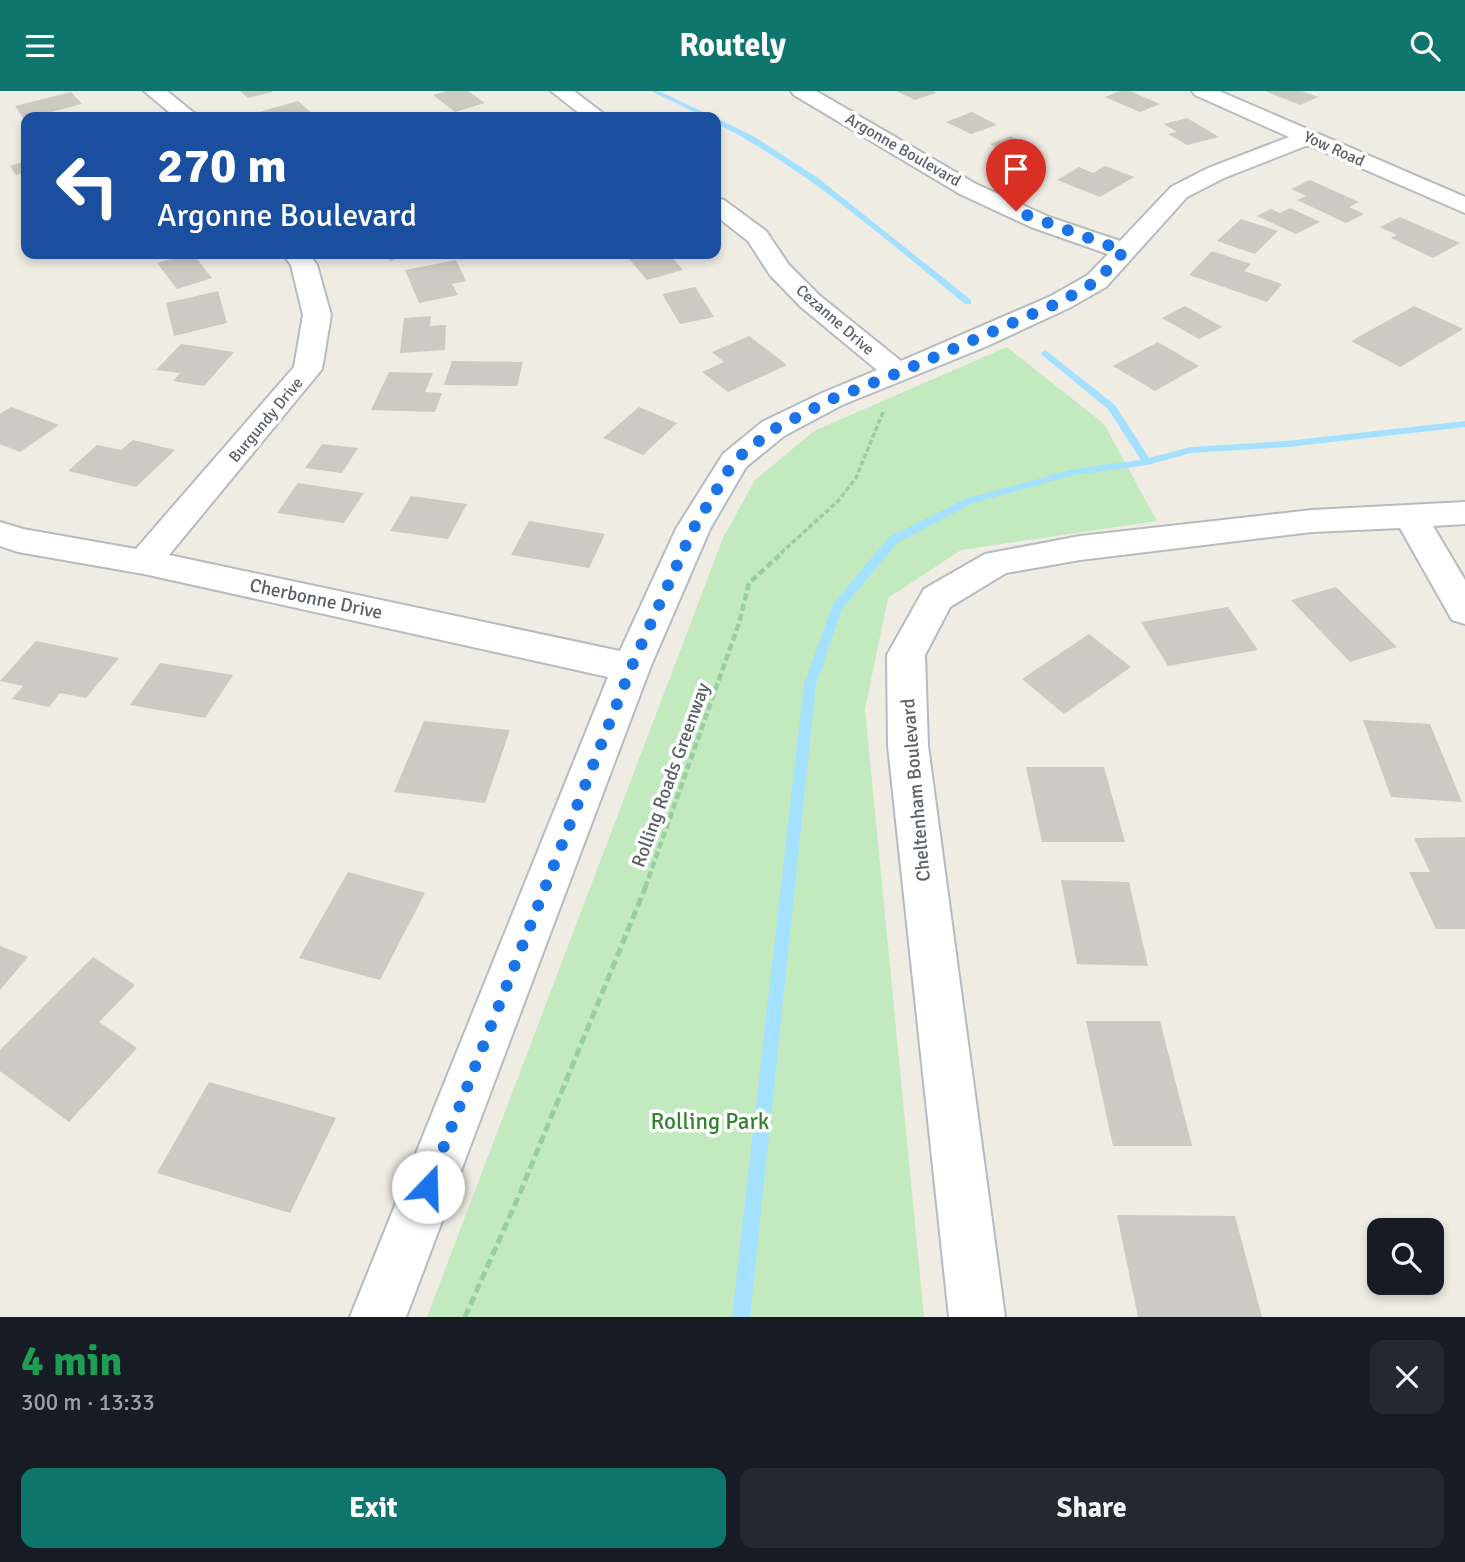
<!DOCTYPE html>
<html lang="en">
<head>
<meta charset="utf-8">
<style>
	:root { --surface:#171b24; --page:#242831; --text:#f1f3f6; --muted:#9ea1a6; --accent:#0f766e }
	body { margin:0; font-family:Signika,sans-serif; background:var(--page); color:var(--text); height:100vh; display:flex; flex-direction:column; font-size:26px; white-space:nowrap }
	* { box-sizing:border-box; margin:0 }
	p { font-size:23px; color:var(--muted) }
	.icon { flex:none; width:38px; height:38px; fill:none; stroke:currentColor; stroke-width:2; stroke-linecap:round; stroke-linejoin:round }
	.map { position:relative; height:1226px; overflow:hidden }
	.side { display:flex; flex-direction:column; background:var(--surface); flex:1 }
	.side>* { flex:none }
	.top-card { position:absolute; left:21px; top:21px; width:700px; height:147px; border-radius:14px; box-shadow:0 4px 10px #0003; background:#1a4fa0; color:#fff; overflow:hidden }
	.controls { position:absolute; left:1367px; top:1127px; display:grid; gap:14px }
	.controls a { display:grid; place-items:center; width:77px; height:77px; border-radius:14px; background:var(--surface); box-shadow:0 4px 10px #0003; font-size:35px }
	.pin { position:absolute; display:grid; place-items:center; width:60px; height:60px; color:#fff; margin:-72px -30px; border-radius:50% 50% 50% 0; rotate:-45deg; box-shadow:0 0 7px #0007 }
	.pin .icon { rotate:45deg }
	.me { position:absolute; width:77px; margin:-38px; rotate:21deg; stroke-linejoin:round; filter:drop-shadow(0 0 5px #0008) }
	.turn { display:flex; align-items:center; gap:24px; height:147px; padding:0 21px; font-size:32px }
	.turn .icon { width:91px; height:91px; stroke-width:2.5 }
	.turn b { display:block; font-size:49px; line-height:60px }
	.round { display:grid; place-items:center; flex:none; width:74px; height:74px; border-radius:14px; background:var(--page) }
	.head { display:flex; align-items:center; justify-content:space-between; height:119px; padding:0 21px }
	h1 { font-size:42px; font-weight:700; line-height:52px; color:#1e9e55 }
	.primary-button { display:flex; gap:14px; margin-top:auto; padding:14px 21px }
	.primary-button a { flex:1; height:80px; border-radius:14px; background:var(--accent); color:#fff; font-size:28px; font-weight:700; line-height:80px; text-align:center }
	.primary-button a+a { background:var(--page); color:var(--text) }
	header { display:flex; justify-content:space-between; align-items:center; height:91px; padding:0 21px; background:var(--accent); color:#fff; font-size:32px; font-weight:700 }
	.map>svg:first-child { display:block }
</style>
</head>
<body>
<header><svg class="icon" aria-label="menu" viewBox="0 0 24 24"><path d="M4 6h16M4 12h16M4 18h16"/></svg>Routely<svg class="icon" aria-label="search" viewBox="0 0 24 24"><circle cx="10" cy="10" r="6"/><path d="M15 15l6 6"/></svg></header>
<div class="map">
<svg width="1465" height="1226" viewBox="0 0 1465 1226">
	<rect width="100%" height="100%" fill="#efece4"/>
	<!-- green -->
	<path fill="#c3e9bf" d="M 1007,256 L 1104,333 L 1157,430 L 961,459 L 888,507 L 865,618 L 924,1226 L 427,1226 L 723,447 L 755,389 L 814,340 Z"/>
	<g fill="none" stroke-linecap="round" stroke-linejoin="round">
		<!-- stream -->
		<g fill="#a4e0ff" fill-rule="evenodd">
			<path d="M 651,0 L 659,0 L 713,26 L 705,26 Z"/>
			<path d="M 716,27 L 753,45 L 818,87 L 971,209 L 971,213 L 965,213 C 885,148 808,79 716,32 Z"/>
			<path d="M 1045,259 L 1115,314 L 1149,367 L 1191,356 L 1287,350 L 1465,330 L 1465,336 L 1287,356 L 1191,362 L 1147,374 L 1074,384 L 973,412 L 897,452 L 842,518 L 816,593 L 750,1226 L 732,1226 L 804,593 L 833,513 L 889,446 L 965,408 L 1074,378 L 1141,369 L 1108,318 L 1042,264 L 1041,262 Z"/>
		</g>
	</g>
	<!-- building -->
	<g fill="#cdc9c3">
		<path d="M 240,0 L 272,0 L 272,1 L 248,7 Z"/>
		<path d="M 447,0 L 468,0 L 485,12 L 455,21 L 433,4 Z"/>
		<path d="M 896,0 L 933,0 L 936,2 L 915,9 Z"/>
		<path d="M 1120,0 L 1130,0 L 1160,13 L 1140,21 L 1105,6 Z"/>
		<path d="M 1265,0 L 1302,0 L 1318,6 L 1300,14 Z"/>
		<path d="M 71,1 L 82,13 L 24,28 L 15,15 Z"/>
		<path d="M 298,10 L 316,26 L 265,26 L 259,21 Z"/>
		<path d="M 972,21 L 997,34 L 971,43 L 946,31 Z"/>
		<path d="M 1187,27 L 1219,46 L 1187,54 L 1168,43 L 1177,41 L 1164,33 Z"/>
		<path d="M 1011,45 L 1038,59 L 1017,67 L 990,53 Z"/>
		<path d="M 26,70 L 26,81 L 16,84 L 10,75 Z"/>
		<path d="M 1105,75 L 1134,86 L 1100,106 L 1057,89 L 1079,76 L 1093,82 Z"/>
		<path d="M 1310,89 L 1359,111 L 1349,116 L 1364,123 L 1346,132 L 1297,109 L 1307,105 L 1291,98 Z"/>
		<path d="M 1290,117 L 1320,131 L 1296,143 L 1257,125 L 1271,118 L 1280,122 Z"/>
		<path d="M 1400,126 L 1460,152 L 1433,167 L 1391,147 L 1397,144 L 1380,136 Z"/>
		<path d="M 1241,128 L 1278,140 L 1255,163 L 1217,150 Z"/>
		<path d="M 1212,160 L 1251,173 L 1244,180 L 1282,193 L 1267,211 L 1189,184 Z"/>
		<path d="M 187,163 L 193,163 L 212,187 L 177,198 L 157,172 Z"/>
		<path d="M 383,163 L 412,163 L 390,170 Z"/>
		<path d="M 625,163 L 669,163 L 683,179 L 647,189 Z"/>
		<path d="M 456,169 L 466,190 L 452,193 L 458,204 L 419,212 L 405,179 Z"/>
		<path d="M 695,196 L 714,226 L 680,233 L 662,203 Z"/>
		<path d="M 218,200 L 227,232 L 174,245 L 166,212 Z"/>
		<path d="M 1185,215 L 1222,236 L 1199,248 L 1162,227 Z"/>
		<path d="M 1414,215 L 1463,238 L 1400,276 L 1351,250 Z"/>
		<path d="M 431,225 L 430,235 L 446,234 L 445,259 L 400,262 L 404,227 Z"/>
		<path d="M 749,245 L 787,274 L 728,301 L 702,281 L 724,271 L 712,261 Z"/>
		<path d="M 1158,251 L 1199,275 L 1155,300 L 1113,275 Z"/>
		<path d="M 181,253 L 234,261 L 204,295 L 173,290 L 180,282 L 156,279 Z"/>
		<path d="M 452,270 L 523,271 L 517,295 L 444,294 Z"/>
		<path d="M 389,281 L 433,282 L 425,301 L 442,302 L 435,321 L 371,319 Z"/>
		<path d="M 11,316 L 59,334 L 20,361 L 0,353 L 0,323 Z"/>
		<path d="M 639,316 L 677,332 L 643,364 L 603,347 Z"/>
		<path d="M 133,349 L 175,359 L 136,396 L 68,380 L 97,354 L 121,359 Z"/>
		<path d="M 322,353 L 358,357 L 342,382 L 305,377 Z"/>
		<path d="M 298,392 L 364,402 L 344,432 L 277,422 Z"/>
		<path d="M 411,405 L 467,413 L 448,448 L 390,440 Z"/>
		<path d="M 529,430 L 605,443 L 589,477 L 511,464 Z"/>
		<path d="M 1336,496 L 1397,556 L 1350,571 L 1291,509 Z"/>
		<path d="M 1228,516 L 1258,559 L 1168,575 L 1141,531 Z"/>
		<path d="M 1089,543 L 1131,576 L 1064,623 L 1022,588 Z"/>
		<path d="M 36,550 L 119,567 L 86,607 L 60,602 L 49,616 L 12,608 L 23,595 L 0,590 Z"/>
		<path d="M 160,572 L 233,584 L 205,627 L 130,614 Z"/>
		<path d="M 1363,629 L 1430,633 L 1462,711 L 1391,706 Z"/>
		<path d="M 424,630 L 510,639 L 485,712 L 394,701 Z"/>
		<path d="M 1026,676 L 1104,676 L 1125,751 L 1042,751 Z"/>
		<path d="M 1465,746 L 1465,838 L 1436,838 L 1409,781 L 1430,781 L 1414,747 Z"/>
		<path d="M 348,781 L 425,802 L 380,889 L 299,867 Z"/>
		<path d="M 1061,789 L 1129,791 L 1148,875 L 1077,873 Z"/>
		<path d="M 0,855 L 28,866 L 0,899 Z"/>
		<path d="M 93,866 L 135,894 L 99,931 L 137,957 L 69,1031 L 0,980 L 0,959 Z"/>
		<path d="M 1086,930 L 1160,930 L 1192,1055 L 1113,1055 Z"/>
		<path d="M 209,991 L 336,1027 L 290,1122 L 157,1082 Z"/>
		<path d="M 1117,1124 L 1235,1125 L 1262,1226 L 1138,1226 Z"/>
	</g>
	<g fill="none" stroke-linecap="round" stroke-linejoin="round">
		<!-- street casing -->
		<g stroke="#b6bbbf" stroke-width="4">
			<g id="street">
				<path d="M 144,0 L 167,0 L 199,26 L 175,26 Z"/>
				<path d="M 551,0 L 574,0 L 608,26 L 584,26 Z"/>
				<path d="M 791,0 L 816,0 L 976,93 L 1049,126 L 1120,150 L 1171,96 L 1208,77 L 1289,46 L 1195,4 L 1192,0 L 1219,0 L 1465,106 L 1465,122 L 1308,54 L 1224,87 L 1187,106 L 1106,196 L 1069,217 L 985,256 L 842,314 L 784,345 L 746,376 L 710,438 L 650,577 L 406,1226 L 350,1226 L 608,586 L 144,483 L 18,461 L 0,455 L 0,431 L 23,438 L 136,458 L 294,276 L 303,224 L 291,174 L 283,163 L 309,163 L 317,174 L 331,224 L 322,278 L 169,464 L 620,560 L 676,438 L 723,363 L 762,331 L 822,302 L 877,279 L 801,216 L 770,184 L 748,150 L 716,125 L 716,107 L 724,109 L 766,140 L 789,174 L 819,204 L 901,270 L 1051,205 L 1088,184 L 1108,163 L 1031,136 L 960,103 L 794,4 Z"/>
				<path d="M 1465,411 L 1465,433 L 1433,435 L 1465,489 L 1465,533 L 1452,529 L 1400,437 L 1312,441 L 1080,469 L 1006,482 L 950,516 L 925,564 L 928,655 L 1005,1226 L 949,1226 L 888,655 L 887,564 L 924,498 L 985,463 L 1080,445 L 1312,419 Z"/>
			</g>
		</g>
		<!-- path-far2 -->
		<path stroke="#99cda2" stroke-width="3.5" stroke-dasharray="5 2.5" stroke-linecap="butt" d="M 781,462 L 838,410 L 856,387 L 883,321"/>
		<!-- path-far1 -->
		<path stroke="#99cda2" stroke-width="4.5" stroke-dasharray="7 3.5" stroke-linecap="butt" d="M 645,797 L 739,532 L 749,492 L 783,461"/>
		<!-- path -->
		<path stroke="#99cda2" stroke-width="5" stroke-dasharray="9 4.5" stroke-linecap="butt" d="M 465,1226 L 520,1102 L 646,795"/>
		<!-- street -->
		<use href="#street" fill="#fff" fill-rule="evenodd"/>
	</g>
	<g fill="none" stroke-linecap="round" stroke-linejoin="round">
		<!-- route -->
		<path stroke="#1a73e8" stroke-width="12" stroke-dasharray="0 21.6" d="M 428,1096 L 631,577 L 693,438 L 734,370 L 774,338 L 832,308 L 898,282 L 1060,211 L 1097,190 L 1124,160 L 1016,120"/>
	</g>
	<g text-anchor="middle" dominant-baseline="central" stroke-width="7" stroke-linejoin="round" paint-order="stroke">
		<!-- far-street labels -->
		<g font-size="16" fill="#5c6166" stroke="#fff">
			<text transform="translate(1334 58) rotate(24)">Yow Road</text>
			<text transform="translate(903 59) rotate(30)">Argonne Boulevard</text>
			<text transform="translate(835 229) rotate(41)">Cezanne Drive</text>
			<text transform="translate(266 329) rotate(-50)">Burgundy Drive</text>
		</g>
		<!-- street labels -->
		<g font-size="19" fill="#5c6166" stroke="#fff">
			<text transform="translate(316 508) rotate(12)">Cherbonne Drive</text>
			<text transform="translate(671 684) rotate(-70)">Rolling Roads Greenway</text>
			<text transform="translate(916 699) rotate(-95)">Cheltenham Boulevard</text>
		</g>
		<!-- near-park labels -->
		<g font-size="23" fill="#32822e" stroke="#fff">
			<text x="710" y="1030">Rolling Park</text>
		</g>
	</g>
</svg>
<div class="controls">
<a><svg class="icon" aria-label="search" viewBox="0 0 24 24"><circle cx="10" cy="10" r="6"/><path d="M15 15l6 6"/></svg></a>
</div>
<div class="pin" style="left:1016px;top:120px;background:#d93025"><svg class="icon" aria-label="arrive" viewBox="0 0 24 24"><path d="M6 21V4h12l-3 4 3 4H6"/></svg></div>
<svg class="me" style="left:428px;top:1096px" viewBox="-20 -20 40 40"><circle r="19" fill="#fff"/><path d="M0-13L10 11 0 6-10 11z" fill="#1a73e8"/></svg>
<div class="top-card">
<div class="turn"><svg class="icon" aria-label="left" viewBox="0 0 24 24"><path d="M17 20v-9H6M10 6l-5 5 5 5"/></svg><div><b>270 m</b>Argonne Boulevard</div></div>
</div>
</div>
<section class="side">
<div class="head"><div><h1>4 min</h1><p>300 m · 13:33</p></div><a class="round"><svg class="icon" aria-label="close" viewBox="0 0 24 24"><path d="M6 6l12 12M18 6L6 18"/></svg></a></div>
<div class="primary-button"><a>Exit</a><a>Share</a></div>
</section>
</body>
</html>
